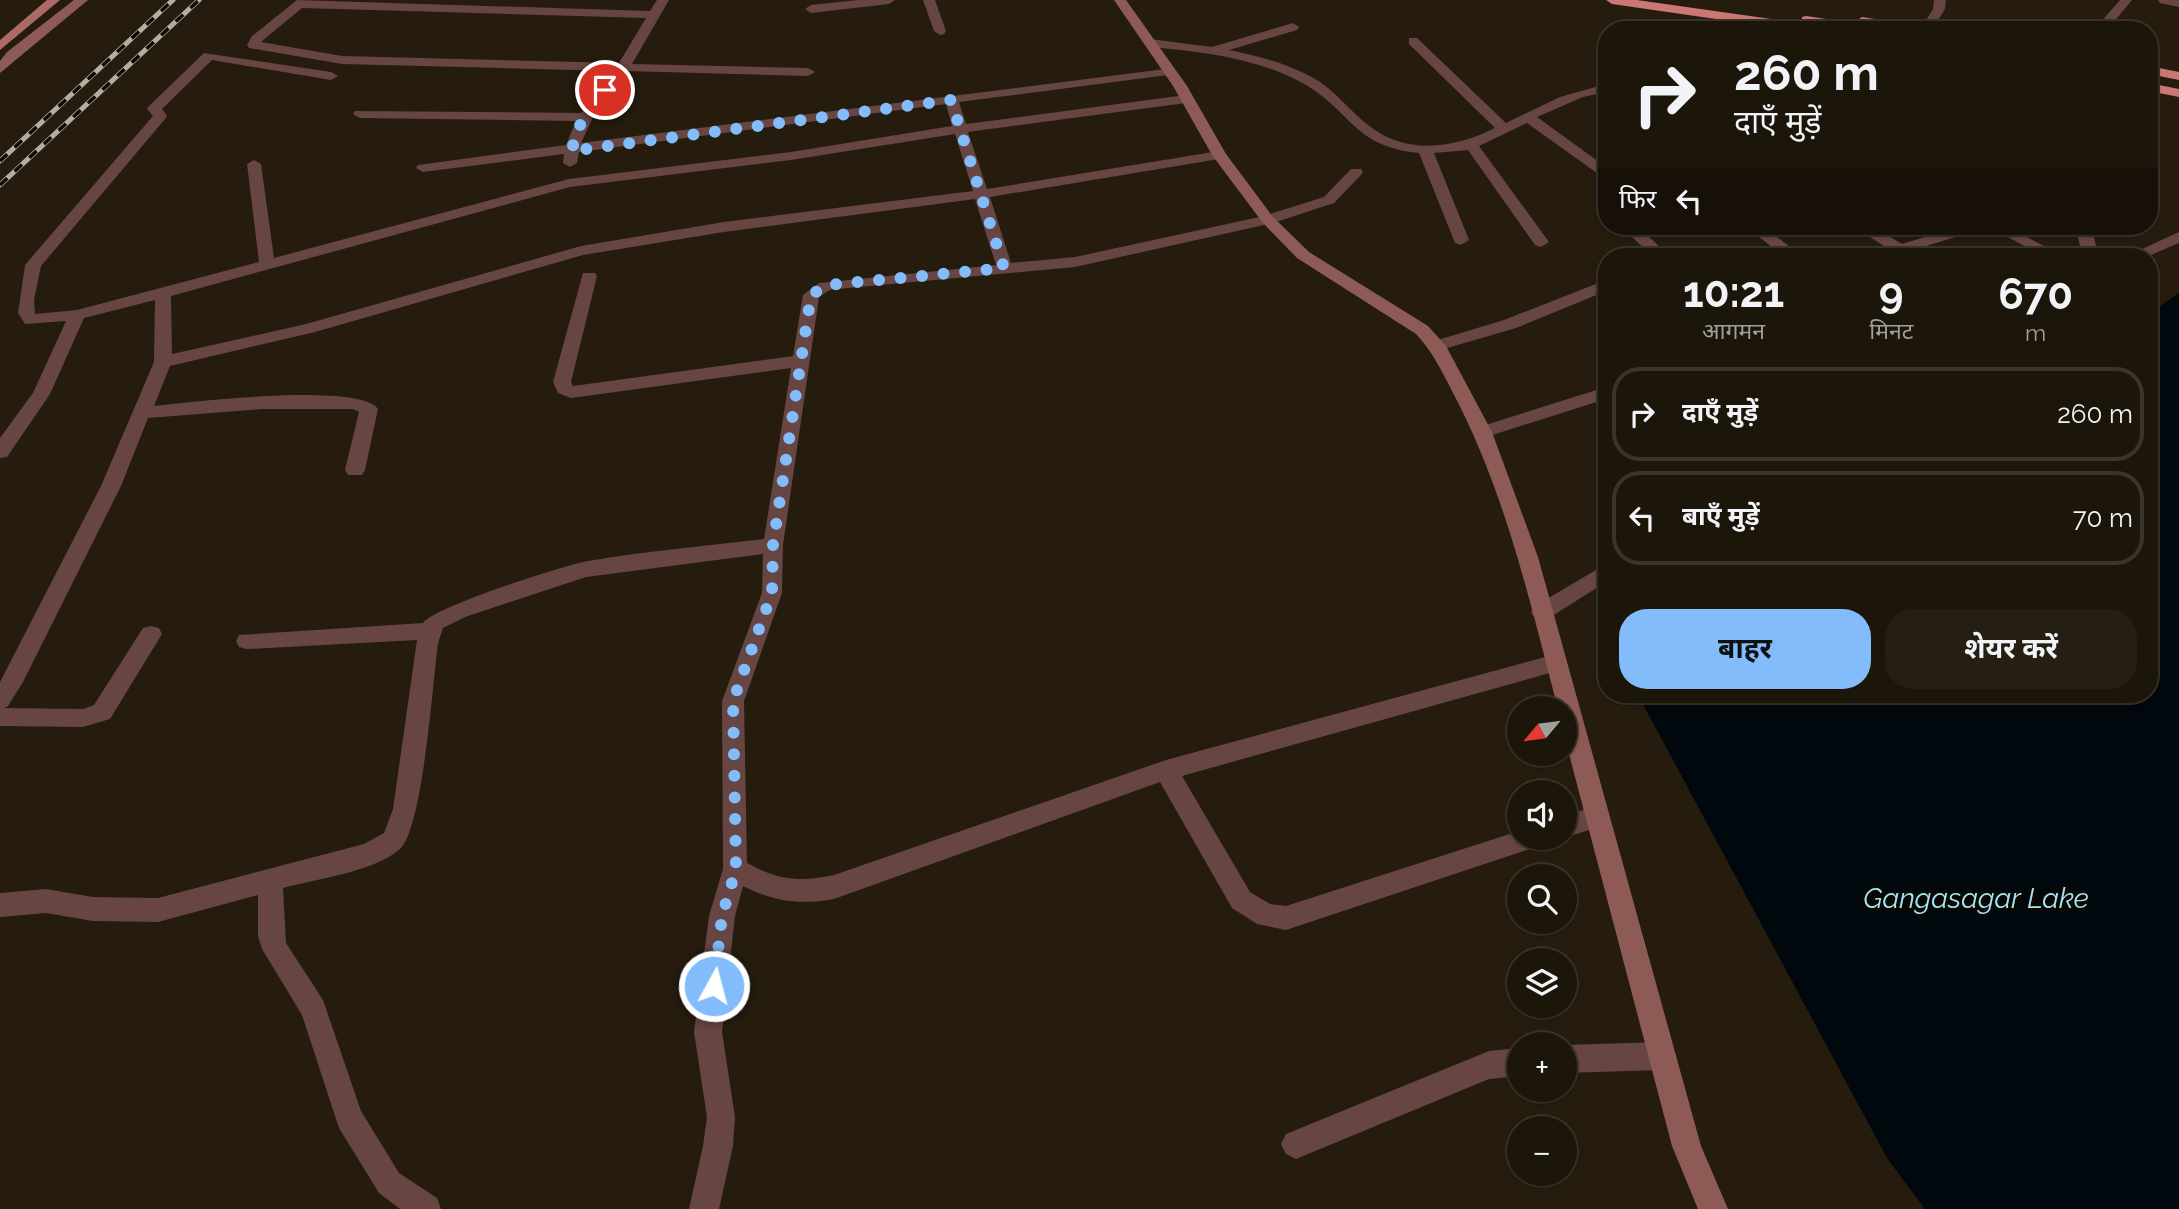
<!DOCTYPE html>
<html lang="hi">
<head>
<meta charset="utf-8">
<style>
	:root { --surface:#1c150a; --page:#251e13; --text:#f1f3f6; --muted:#a09f9c; --line:#3a342b; --accent:#82bcfa }
	body { margin:0; font-family:Raleway,"Noto Sans Devanagari",sans-serif; background:var(--page); color:var(--text); height:100vh; display:flex; flex-direction:column; font-size:26px; white-space:nowrap }
	* { box-sizing:border-box; margin:0 }
	p { font-size:23px; color:var(--muted) }
	.icon { flex:none; width:38px; height:38px; fill:none; stroke:currentColor; stroke-width:2; stroke-linecap:round; stroke-linejoin:round }
	.map { position:relative; flex:1; overflow:hidden }
	.details { position:absolute; left:1598px; top:248px; width:560px; height:455px; display:flex; flex-direction:column; background:var(--surface); border-radius:28px; box-shadow:0 2px 5px #0004,0 0 0 2px var(--line) }
	.details>* { flex:none }
	.banner { position:absolute; left:1598px; top:21px; width:560px; height:214px; border-radius:28px; box-shadow:0 2px 5px #0004,0 0 0 2px var(--line); background:#1c150a; color:var(--text); overflow:hidden }
	.needle { width:46px; rotate:241deg }
	.controls { position:absolute; left:1507px; top:696px; display:grid; gap:14px }
	.controls a { display:grid; place-items:center; width:70px; height:70px; border-radius:50%; background:var(--surface); box-shadow:0 2px 5px #0004,0 0 0 2px var(--line); font-size:35px }
	.pin { position:absolute; display:grid; place-items:center; width:60px; height:60px; color:#fff; margin:-30px; border:4px solid #fff; border-radius:50%; box-shadow:0 2px 7px #0007 }
	.me { position:absolute; width:77px; margin:-38px; rotate:7deg; stroke-linejoin:round; filter:drop-shadow(0 0 5px #0008) }
	.turn { display:flex; align-items:center; gap:24px; height:147px; padding:0 21px; font-size:32px }
	.turn .icon { width:91px; height:91px; stroke-width:2.5 }
	.turn b { display:block; font-size:49px; line-height:60px }
	.then { display:flex; align-items:center; height:66px; padding:0 21px; background:#0003; gap:14px; font-size:26px }
	.eta { display:flex; justify-content:space-evenly; align-items:center; height:119px; text-align:center }
	.eta b { font-size:42px; font-weight:700; line-height:49px }
	.cta { display:flex; gap:14px; margin-top:auto; padding:14px 21px }
	.cta a { flex:1; height:80px; border-radius:28px; background:var(--accent); color:#111; font-size:28px; font-weight:700; line-height:80px; text-align:center }
	.cta a+a { background:var(--page); color:var(--text) }
	ul { padding:0; list-style:none }
	li { display:flex; align-items:center; gap:21px; height:94px; margin:0 14px 10px; padding:0 7px; border:4px solid var(--line); border-radius:28px }
	li div { flex:1 }
	li b { display:block; font-size:26px }
	li em { font-style:normal }
	.map>svg:first-child { display:block }
</style>
</head>
<body>
<div class="map">
<svg width="2179" height="1209" viewBox="0 0 2179 1209">
	<rect width="100%" height="100%" fill="#251c0e"/>
	<!-- water -->
	<path fill="#00070d" d="M 2179,293 L 2179,1209 L 1925,1209 L 1887,1158 L 1638,695 L 2149,695 L 2149,314 Z"/>
	<g fill="none" stroke-linecap="round" stroke-linejoin="round">
		<!-- street -->
		<g fill="#664542" fill-rule="evenodd">
			<path d="M 297,0 L 650,11 L 657,0 L 669,0 L 632,64 L 808,68 L 815,72 L 808,76 L 627,71 L 595,113 L 581,143 L 1173,68 L 1175,71 L 1168,75 L 959,102 L 966,124 L 1186,95 L 1193,99 L 1186,103 L 968,132 L 987,189 L 1219,151 L 1226,155 L 1219,159 L 990,197 L 1011,263 L 1075,257 L 1264,216 L 1324,197 L 1351,169 L 1361,169 L 1363,172 L 1361,175 L 1334,203 L 1273,223 L 1075,267 L 838,289 L 830,290 L 819,297 L 783,545 L 782,593 L 744,701 L 747,863 C 781,881 797,882 834,875 L 1166,760 L 1556,654 L 1564,657 L 1567,663 L 1564,669 L 1182,776 L 1250,892 L 1270,904 L 1286,906 L 1519,831 L 1519,838 L 1542,838 L 1539,846 L 1286,930 L 1257,924 L 1232,908 L 1160,782 L 834,899 C 799,905 775,902 743,886 L 735,916 L 722,1032 L 735,1117 L 733,1146 L 719,1209 L 689,1209 L 703,1146 L 707,1117 L 694,1032 L 709,916 L 723,869 L 722,701 L 762,593 L 763,554 L 586,577 L 465,617 L 443,628 L 438,643 C 433,680 423,828 400,849 C 374,872 316,879 283,888 L 286,943 L 323,1000 L 361,1111 L 399,1173 L 437,1198 L 441,1209 L 400,1209 L 379,1193 L 339,1128 L 302,1015 L 262,949 L 258,936 L 258,895 L 158,922 L 93,921 L 46,913 L 0,917 L 0,893 L 46,889 L 93,897 L 158,898 L 364,844 L 384,833 L 393,809 L 417,640 L 247,649 L 239,647 L 236,641 L 239,635 L 423,623 C 432,608 564,565 588,561 C 646,551 705,546 764,539 L 791,368 L 571,398 L 558,393 L 553,382 L 583,273 L 595,273 L 597,276 L 571,382 L 573,386 L 793,356 L 803,295 L 819,283 L 996,265 L 975,199 L 724,232 L 583,255 L 315,332 L 170,366 L 154,406 C 190,402 359,382 378,409 L 365,470 L 362,475 L 348,475 L 345,470 L 359,412 L 353,409 L 262,409 L 148,418 L 121,486 L 23,682 L 8,706 L 4,708 L 83,709 L 94,705 L 143,628 L 151,626 L 159,628 L 162,634 L 110,719 L 83,727 L 0,726 L 0,682 L 101,486 L 154,362 L 155,300 L 84,318 L 50,394 L 7,457 L 0,458 L 0,438 L 33,393 L 66,321 L 25,324 L 18,313 L 25,265 L 153,116 L 147,109 L 149,106 L 204,53 L 331,72 L 338,76 L 331,80 L 212,60 L 162,109 L 167,116 L 165,119 L 41,266 L 34,300 L 35,314 L 77,310 L 259,262 L 247,164 L 254,160 L 261,164 L 274,258 L 569,179 L 791,152 L 952,126 L 946,104 L 579,152 L 577,163 L 570,167 L 563,163 L 564,154 L 423,172 L 416,168 L 418,165 L 566,145 L 576,121 L 360,118 L 353,114 L 355,111 L 581,113 L 613,71 L 342,64 L 249,48 L 247,45 L 252,36 ZM 302,8 L 646,18 L 619,63 L 342,56 L 261,42 ZM 955,134 L 973,191 L 724,222 L 581,246 L 306,324 L 172,354 L 171,296 L 570,187 L 791,160 Z"/>
			<path d="M 858,0 L 895,0 L 889,4 L 811,13 L 805,9 L 811,5 Z"/>
			<path d="M 923,0 L 935,0 L 946,31 L 944,34 L 940,35 L 934,31 Z"/>
			<path d="M 1934,0 L 1946,0 L 1945,9 L 1932,30 L 1920,30 L 1933,9 Z"/>
			<path d="M 2120,0 L 2132,0 L 2107,30 L 2094,30 Z"/>
			<path d="M 2158,0 L 2179,0 L 2179,7 L 2160,3 Z"/>
			<path d="M 1293,23 L 1299,27 L 1297,30 L 1229,50 C 1259,56 1293,65 1320,82 C 1338,94 1351,112 1368,125 C 1406,156 1455,148 1495,128 L 1409,44 L 1409,38 L 1417,38 L 1506,123 L 1560,97 L 1606,84 L 1606,92 L 1583,97 L 1537,117 L 1606,167 L 1606,177 L 1601,176 L 1527,123 L 1479,146 L 1549,242 L 1541,247 L 1535,245 L 1468,150 L 1434,153 L 1469,240 L 1461,245 L 1455,243 L 1419,153 C 1353,146 1354,114 1306,85 C 1260,58 1203,52 1150,47 L 1144,43 L 1150,39 L 1212,47 Z"/>
			<path d="M 1621,226 L 1638,226 L 1670,257 L 1653,257 Z"/>
			<path d="M 1745,226 L 1763,226 L 1803,257 L 1785,257 Z"/>
			<path d="M 1853,226 L 1871,226 L 1902,244 L 1961,226 L 1984,226 L 1981,229 L 1891,257 L 1867,257 L 1869,254 L 1887,248 Z"/>
			<path d="M 1987,226 L 2006,226 L 2065,257 L 2045,257 Z"/>
			<path d="M 2075,226 L 2091,226 L 2099,257 L 2083,257 Z"/>
			<path d="M 2179,232 L 2179,243 L 2146,257 L 2125,257 Z"/>
			<path d="M 1606,280 L 1606,291 L 1516,328 L 1437,351 L 1428,346 L 1431,342 L 1504,320 Z"/>
			<path d="M 1606,387 L 1606,399 L 1483,438 L 1476,436 L 1474,432 L 1476,428 Z"/>
			<path d="M 1606,564 L 1606,582 L 1549,618 L 1542,620 L 1535,618 L 1531,612 L 1535,606 Z"/>
			<path d="M 1596,806 L 1605,809 L 1608,817 L 1605,825 L 1564,838 L 1564,816 Z"/>
			<path d="M 1662,1042 L 1672,1046 L 1676,1056 L 1672,1066 L 1662,1070 L 1564,1073 L 1564,1045 Z"/>
			<path d="M 1519,1048 L 1519,1076 L 1489,1079 L 1296,1159 L 1286,1154 L 1281,1144 L 1286,1134 L 1489,1051 Z"/>
		</g>
		<!-- secondary -->
		<g fill="#8e5a56" fill-rule="evenodd">
			<path d="M 74,0 L 88,0 L 0,73 L 0,61 L 7,52 Z"/>
			<path d="M 1114,0 L 1126,0 L 1187,86 L 1226,154 L 1273,217 L 1309,252 L 1428,326 L 1446,346 L 1492,432 L 1538,557 L 1701,1146 L 1728,1209 L 1698,1209 L 1672,1146 L 1564,735 L 1564,709 L 1558,709 C 1530,602 1505,491 1453,393 C 1442,371 1432,351 1416,334 L 1297,258 L 1263,223 L 1212,155 L 1173,86 Z"/>
		</g>
		<!-- primary -->
		<path fill="#ad6a65" fill-rule="evenodd" d="M 47,0 L 60,0 L 0,50 L 0,40 Z"/>
		<!-- highway -->
		<g fill="#c97873" fill-rule="evenodd">
			<path d="M 1606,0 L 1637,0 L 1821,26 L 1827,30 L 1793,30 L 1612,4 Z"/>
			<path d="M 1806,16 L 1860,24 L 1856,21 L 1862,17 L 1919,26 L 1925,30 L 1878,27 L 1880,30 L 1847,30 L 1802,23 L 1802,17 Z"/>
			<path d="M 2149,66 L 2179,72 L 2179,80 L 2149,74 Z"/>
			<path d="M 2149,83 L 2179,89 L 2179,97 L 2149,91 Z"/>
		</g>
		<!-- rail casing -->
		<g stroke="#b4ada3" stroke-width="5">
			<g id="rail">
				<path d="M 0,161 L 173,0"/>
				<path d="M 0,185 L 199,0"/>
			</g>
		</g>
		<!-- rail -->
		<use href="#rail" stroke="#0b0703" stroke-width="3.5" stroke-dasharray="10" stroke-linecap="butt"/>
	</g>
	<g fill="none" stroke-linecap="round" stroke-linejoin="round">
		<!-- route -->
		<path stroke="#82bcfa" stroke-width="12" stroke-dasharray="0 21.6" d="M 605,90 L 583,117 L 571,151 L 951,100 L 1004,268 L 838,284 L 825,286 L 811,295 L 773,545 L 772,593 L 733,701 L 736,869 L 722,916 L 714,986"/>
	</g>
	<g text-anchor="middle" dominant-baseline="central" stroke-width="7" stroke-linejoin="round" paint-order="stroke">
		<!-- near-water labels -->
		<g font-size="28" font-style="italic" fill="#a2e7f9" stroke="#0b0703">
			<text x="1976" y="898">Gangasagar Lake</text>
		</g>
	</g>
</svg>
<div class="controls">
<a><svg class="needle" viewBox="-14 -14 28 28"><path d="M0-13l5 13h-10z" fill="#e53935"/><path d="M0 13l5-13h-10z" fill="#a09f9c"/></svg></a>
<a><svg class="icon" aria-label="sound" viewBox="0 0 24 24"><path d="M4 9h4l5-4v14l-5-4H4zM17 9q2 3 0 6"/></svg></a>
<a><svg class="icon" aria-label="search" viewBox="0 0 24 24"><circle cx="10" cy="10" r="6"/><path d="M15 15l6 6"/></svg></a>
<a><svg class="icon" aria-label="layers" viewBox="0 0 24 24"><path d="M12 4l9 5-9 5-9-5zM3 14l9 5 9-5"/></svg></a>
<a>+</a>
<a>−</a>
</div>
<div class="pin" style="left:605px;top:90px;background:#d93025"><svg class="icon" aria-label="arrive" viewBox="0 0 24 24"><path d="M6 21V4h12l-3 4 3 4H6"/></svg></div>
<svg class="me" style="left:714px;top:986px" viewBox="-20 -20 40 40"><circle r="17" fill="#82bcfa" stroke="#fff" stroke-width="3"/><path d="M0-11L8 9 0 5-8 9z" fill="#fff"/></svg>
<div class="banner">
<div class="turn"><svg class="icon" aria-label="right" viewBox="0 0 24 24"><path d="M7 20v-9h11M14 6l5 5-5 5"/></svg><div><b>260 m</b>दाएँ मुड़ें</div></div>
<div class="then">फिर<svg class="icon" aria-label="left" viewBox="0 0 24 24"><path d="M17 20v-9H6M10 6l-5 5 5 5"/></svg></div>
</div>
<section class="details">
<div class="eta">
<div><b>10:21</b><p>आगमन</p></div>
<div><b>9</b><p>मिनट</p></div>
<div><b>670</b><p>m</p></div>
</div>
<ul>
<li><svg class="icon" aria-label="right" viewBox="0 0 24 24"><path d="M7 20v-9h11M14 6l5 5-5 5"/></svg><div><b>दाएँ मुड़ें</b></div><em>260 m</em></li>
<li><svg class="icon" aria-label="left" viewBox="0 0 24 24"><path d="M17 20v-9H6M10 6l-5 5 5 5"/></svg><div><b>बाएँ मुड़ें</b></div><em>70 m</em></li>
</ul>
<div class="cta"><a>बाहर</a><a>शेयर करें</a></div>
</section>
</div>
</body>
</html>
